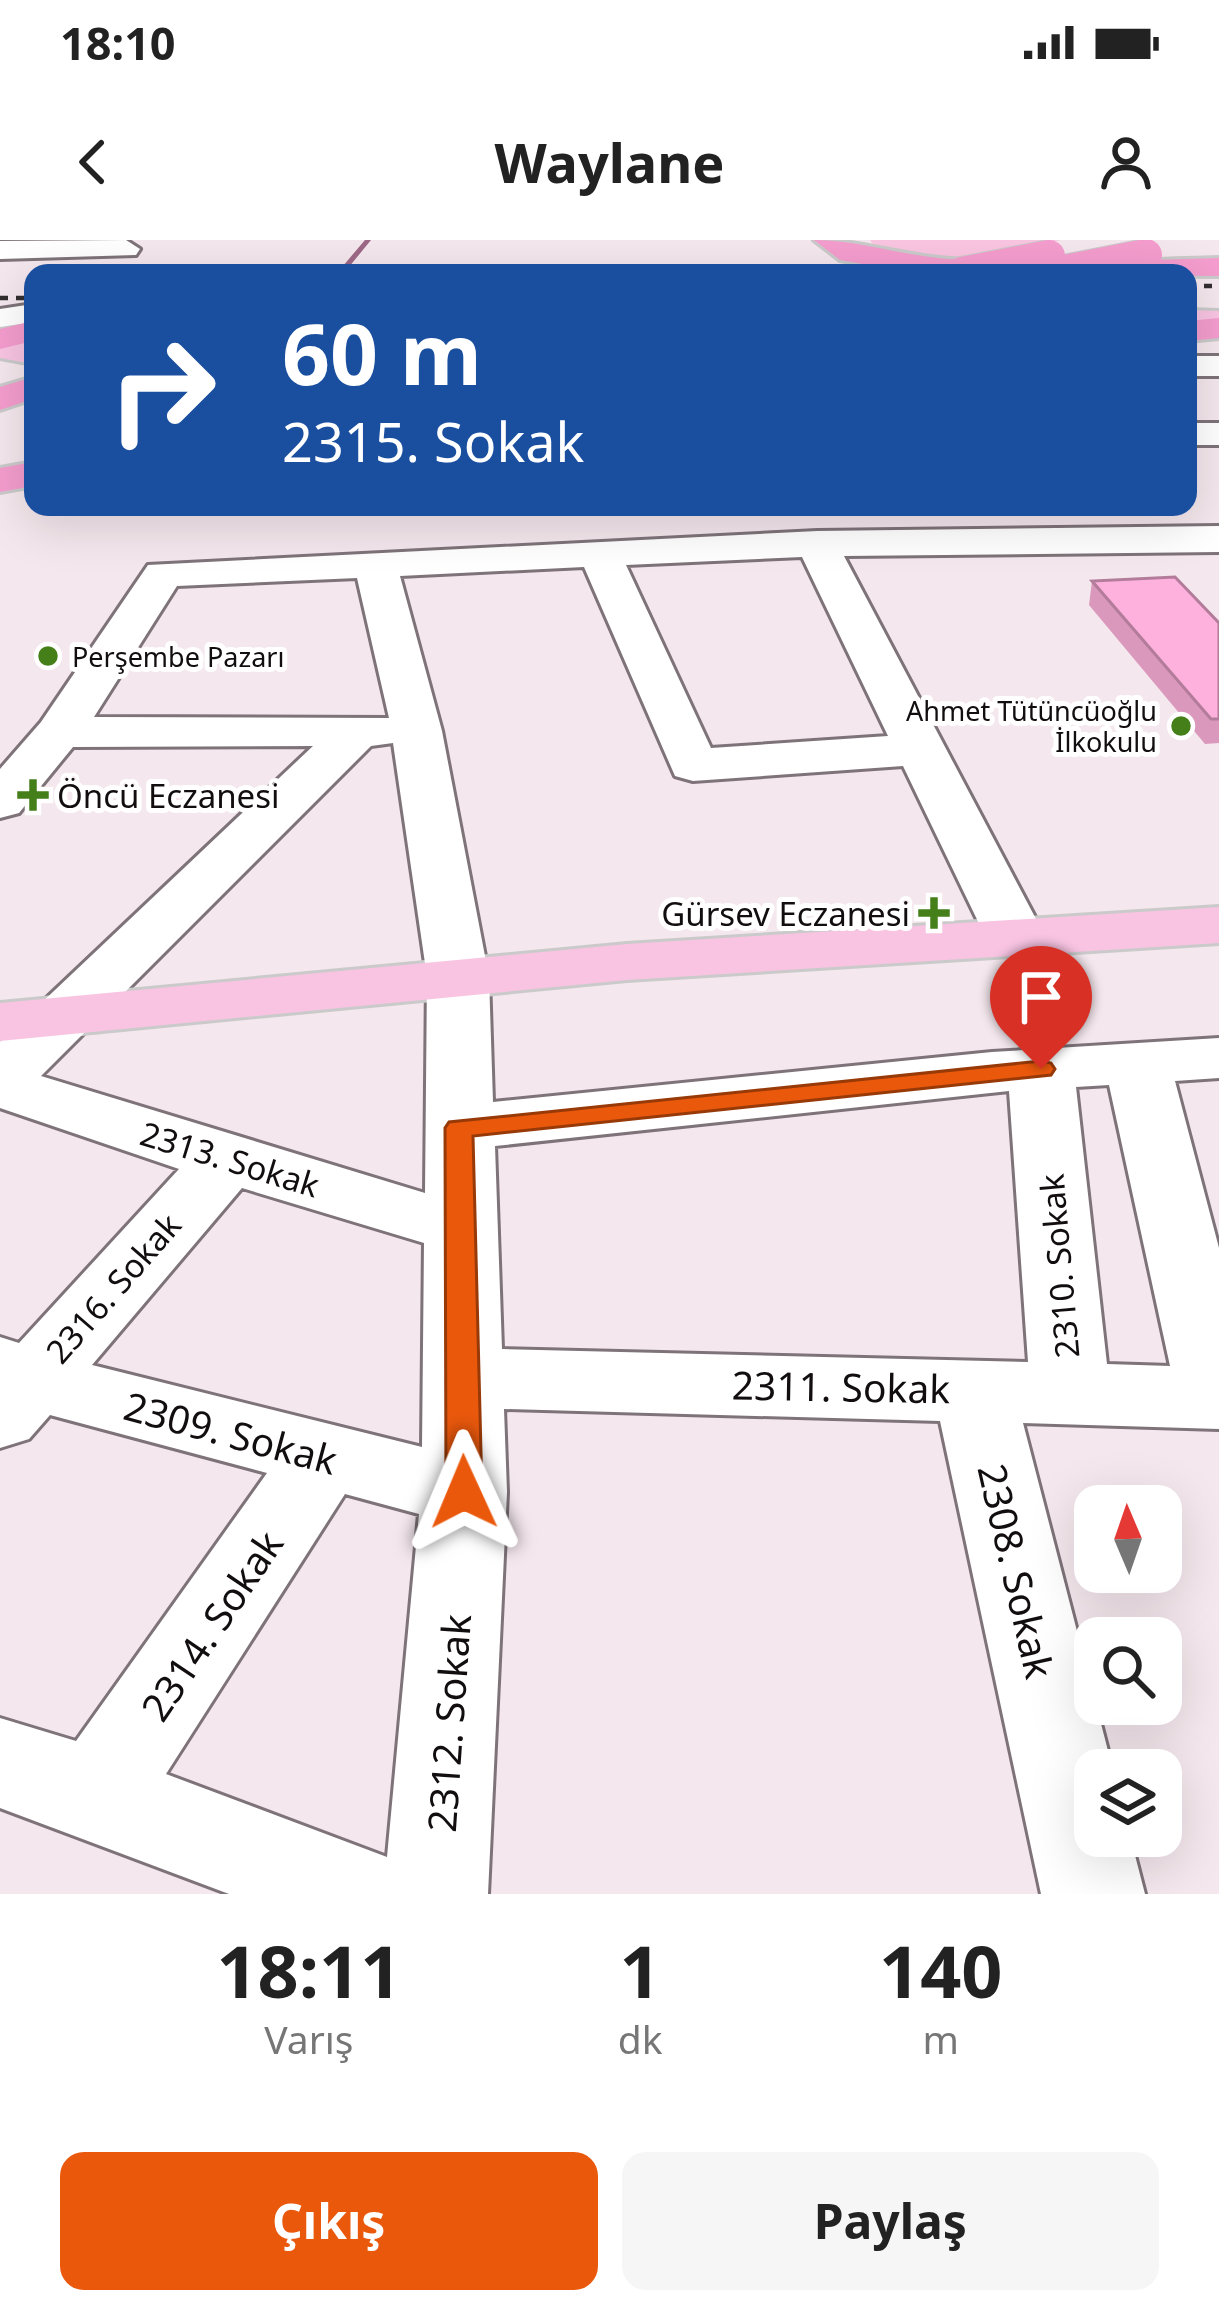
<!DOCTYPE html>
<html lang="tr">
<head>
<meta charset="utf-8">
<style>
	:root { --surface:#fff; --page:#f6f6f6; --text:#222; --muted:#767676; --accent:#ea580c }
	body { margin:0; font-family:"Noto Sans",sans-serif; background:var(--page); color:var(--text); height:100vh; display:flex; flex-direction:column; font-size:45px; white-space:nowrap }
	* { box-sizing:border-box; margin:0 }
	p { font-size:39px; color:var(--muted) }
	.icon { flex:none; width:66px; height:66px; fill:none; stroke:currentColor; stroke-width:2; stroke-linecap:round; stroke-linejoin:round }
	.map { position:relative; height:1654px; overflow:hidden }
	.panel { display:flex; flex-direction:column; background:var(--surface); flex:1 }
	.panel>* { flex:none }
	.guide { position:absolute; left:24px; top:24px; width:1173px; height:252px; border-radius:24px; box-shadow:0 12px 48px #0002; background:#1a4fa0; color:#fff; overflow:hidden }
	.needle { width:78px; rotate:358deg }
	.buttons { position:absolute; left:1074px; top:1245px; display:grid; gap:24px }
	.buttons a { display:grid; place-items:center; width:108px; height:108px; border-radius:24px; background:var(--surface); box-shadow:0 12px 48px #0002; font-size:60px }
	.pin { position:absolute; display:grid; place-items:center; width:102px; height:102px; color:#fff; margin:-123px -51px; border-radius:50% 50% 50% 0; rotate:-45deg; box-shadow:0 0 12px #0007 }
	.pin .icon { rotate:45deg }
	.me { position:absolute; width:132px; margin:-66px; rotate:359deg; stroke-linejoin:round; filter:drop-shadow(0 0 9px #0008) }
	.turn { display:flex; align-items:center; gap:42px; height:252px; padding:0 60px; font-size:54px }
	.turn .icon { width:156px; height:156px; stroke-width:2.5 }
	.turn b { display:block; font-size:84px; line-height:102px }
	.eta { display:flex; justify-content:space-evenly; align-items:center; height:204px; text-align:center }
	.eta b { font-size:72px; font-weight:700; line-height:84px }
	.primary-button { display:flex; gap:24px; margin-top:auto; padding:24px 60px }
	.primary-button a { flex:1; height:138px; border-radius:24px; background:var(--accent); color:#fff; font-size:48px; font-weight:700; line-height:138px; text-align:center }
	.primary-button a+a { background:var(--page); color:var(--text) }
	.status { display:flex; justify-content:space-between; align-items:center; height:84px; padding:0 60px; background:var(--surface); direction:ltr }
	.status svg { height:33px; fill:currentColor }
	header { display:flex; justify-content:space-between; align-items:center; height:156px; padding:0 60px; background:var(--surface); font-size:54px; font-weight:700 }
	.map>svg:first-child { display:block }
</style>
</head>
<body>
<div class="status"><b>18:10</b><svg viewBox="0 0 49 12"><path d="M0 12V9h3v3zM5 12V6h3v6zM10 12V3h3v9zM15 12V0h3v12zM26 1h20v11H26zM47 4h2v5h-2z"/></svg></div>
<header><svg class="icon" aria-label="back" viewBox="0 0 24 24"><path d="M15 5l-7 7 7 7"/></svg>Waylane<svg class="icon" aria-label="person" viewBox="0 0 24 24"><circle cx="12" cy="8" r="4"/><path d="M4 21q1-7 8-7t8 7"/></svg></header>
<div class="map">
<svg width="1219" height="1654" viewBox="0 0 1219 1654">
	<rect width="100%" height="100%" fill="#f4e7ed"/>
	<!-- green -->
	<path fill="#fac5e1" d="M 870,0 L 1061,0 L 953,19 L 877,10 Z"/>
	<g fill="none" stroke-linecap="round" stroke-linejoin="round">
		<!-- stream -->
		<path fill="#9d6886" fill-rule="evenodd" d="M 365,0 L 371,0 L 344,33 L 337,33 Z"/>
		<!-- minor casing -->
		<g stroke="#7e7379" stroke-width="6">
			<g id="minor">
				<path d="M 126,0 L 140,9 L 136,15 L 0,19 L 0,1 Z"/>
				<path d="M 33,64 L 33,82 L 0,87 L 0,69 Z"/>
				<rect x="1188" y="116" width="31" height="20"/>
				<rect x="1188" y="183" width="31" height="22"/>
				<path d="M 1219,286 L 1219,312 L 844,316 L 1045,696 L 1036,709 L 1015,714 L 994,709 L 985,696 L 903,526 L 693,541 L 675,536 L 584,327 L 400,336 L 442,491 L 489,737 L 493,862 L 992,812 L 1219,798 L 1219,838 L 1175,841 L 1219,1008 L 1219,1189 L 1023,1183 L 1113,1530 L 1095,1530 L 1095,1596 L 1130,1596 L 1145,1654 L 1041,1654 L 940,1181 L 504,1169 L 507,1252 L 488,1654 L 229,1654 L 0,1568 L 0,1478 L 76,1501 L 267,1233 L 50,1175 L 29,1199 L 0,1208 L 0,1097 L 19,1103 L 179,929 L 0,868 L 0,802 L 313,506 L 73,507 L 19,573 L 0,578 L 0,529 L 41,482 L 148,325 L 817,291 ZM 802,317 L 888,496 L 711,508 L 626,325 ZM 357,338 L 389,478 L 94,477 L 177,346 ZM 393,503 L 427,737 L 425,953 L 41,836 L 371,506 ZM 1109,845 L 1170,1126 L 1107,1124 L 1076,847 ZM 1009,851 L 1028,1122 L 502,1109 L 495,906 ZM 242,948 L 424,1003 L 422,1207 L 92,1125 ZM 345,1254 L 419,1274 L 387,1617 L 166,1534 Z"/>
			</g>
		</g>
		<!-- major casing -->
		<g stroke="#cbcaca" stroke-width="6">
			<g id="major">
				<path d="M 1188,70 L 1219,71 L 1219,89 L 1188,88 Z"/>
				<path d="M 0,98 L 33,104 L 33,124 L 0,118 Z"/>
				<path d="M 1219,667 L 1219,703 L 627,740 L 0,801 L 0,763 L 627,704 Z"/>
			</g>
		</g>
		<!-- highway casing -->
		<g stroke="#cbcaca" stroke-width="6">
			<g id="highway">
				<path d="M 814,0 C 859,0 903,16 950,19 C 1040,24 1129,21 1219,18 L 1219,36 L 911,33 L 840,20 Z"/>
				<path d="M 1219,78 L 1219,98 L 1188,101 L 1188,81 Z"/>
				<path d="M 33,81 L 33,101 L 0,109 L 0,89 Z"/>
				<path d="M 33,137 L 33,159 L 0,170 L 0,147 Z"/>
				<path d="M 33,222 L 33,246 L 0,252 L 0,228 Z"/>
			</g>
		</g>
		<!-- minor -->
		<use href="#minor" fill="#fff" fill-rule="evenodd"/>
		<!-- major -->
		<use href="#major" fill="#f8c4e2" fill-rule="evenodd"/>
		<!-- highway -->
		<use href="#highway" fill="#f49dce" fill-rule="evenodd"/>
		<!-- rail -->
		<g stroke="#322d2f" stroke-width="4.5" stroke-dasharray="8 8" stroke-linecap="butt">
			<path d="M 1188,46 L 1219,46"/>
			<path d="M 0,58 L 33,58"/>
		</g>
		<!-- highway-bridge casing -->
		<g stroke="#cbcaca" stroke-width="34" stroke-linecap="butt">
			<g id="highway-bridge">
				<path d="M 962,33 L 1049,16"/>
				<path d="M 1054,33 L 1146,15"/>
			</g>
		</g>
		<!-- highway-bridge -->
		<use href="#highway-bridge" stroke="#f49dce" stroke-width="32"/>
	</g>
	<!-- wall -->
	<path fill="#da98bd" d="M 1092,341 L 1219,383 L 1219,503 L 1205,504 L 1089,365 Z"/>
	<!-- building -->
	<path fill="#feb1dc" stroke="#b27c9a" stroke-width="3" d="M 1175,337 L 1219,383 L 1219,479 L 1211,479 L 1092,341 Z"/>
	<!-- route -->
	<path fill="#ea580c" stroke="#983908" stroke-width="3" d="M 1041,821 L 1051,823 L 1055,829 L 1051,835 L 473,896 L 482,1252 L 476,1262 L 464,1267 L 451,1262 L 446,1252 L 445,888 L 449,882 Z"/>
	<!-- markers -->
	<g fill="#457f1a" stroke="#fff" stroke-width="4.5">
		<circle cx="48" cy="416" r="12"/>
		<circle cx="1181" cy="486" r="12"/>
		<path d="M27 537h12v12h12v12h-12v12h-12v-12h-12v-12h12z"/>
		<path d="M928 655h12v12h12v12h-12v12h-12v-12h-12v-12h12z"/>
	</g>
	<g text-anchor="middle" dominant-baseline="central" stroke-width="10" stroke-linejoin="round" paint-order="stroke">
		<!-- far-poi labels -->
		<g font-size="27" fill="#120e10" stroke="#fff" text-anchor="start">
			<text x="72" y="416">Perşembe Pazarı</text>
			<text x="1157" y="470" text-anchor="end">Ahmet Tütüncüoğlu<tspan x="1157" dy="31">İlkokulu</tspan></text>
		</g>
		<!-- poi labels -->
		<g font-size="33" fill="#120e10" stroke="#fff" text-anchor="start">
			<text x="57" y="555">Öncü Eczanesi</text>
			<text x="910" y="673" text-anchor="end">Gürsev Eczanesi</text>
		</g>
		<!-- street labels -->
		<g font-size="33" fill="#120e10" stroke="#fff">
			<text transform="translate(230 919) rotate(17)">2313. Sokak</text>
			<text transform="translate(1059 1026) rotate(-95)">2310. Sokak</text>
			<text transform="translate(113 1048) rotate(-49)">2316. Sokak</text>
		</g>
		<!-- near-street labels -->
		<g font-size="39" fill="#120e10" stroke="#fff">
			<text transform="translate(841 1146) rotate(1)">2311. Sokak</text>
			<text transform="translate(231 1192) rotate(15)">2309. Sokak</text>
			<text transform="translate(1017 1331) rotate(77)">2308. Sokak</text>
			<text transform="translate(211 1385) rotate(-56)">2314. Sokak</text>
			<text transform="translate(448 1483) rotate(-86)">2312. Sokak</text>
		</g>
	</g>
</svg>
<div class="buttons">
<a><svg class="needle" viewBox="-14 -14 28 28"><path d="M0-13l5 13h-10z" fill="#e53935"/><path d="M0 13l5-13h-10z" fill="#767676"/></svg></a>
<a><svg class="icon" aria-label="search" viewBox="0 0 24 24"><circle cx="10" cy="10" r="6"/><path d="M15 15l6 6"/></svg></a>
<a><svg class="icon" aria-label="layers" viewBox="0 0 24 24"><path d="M12 4l9 5-9 5-9-5zM3 14l9 5 9-5"/></svg></a>
</div>
<div class="pin" style="left:1041px;top:829px;background:#d93025"><svg class="icon" aria-label="arrive" viewBox="0 0 24 24"><path d="M6 21V4h12l-3 4 3 4H6"/></svg></div>
<svg class="me" style="left:464px;top:1252px" viewBox="-20 -20 40 40"><path d="M0-17L14 15 0 8-14 15z" fill="#ea580c" stroke="#fff" stroke-width="4"/></svg>
<div class="guide">
<div class="turn"><svg class="icon" aria-label="right" viewBox="0 0 24 24"><path d="M7 20v-9h11M14 6l5 5-5 5"/></svg><div><b>60 m</b>2315. Sokak</div></div>
</div>
</div>
<section class="panel">
<div class="eta">
<div><b>18:11</b><p>Varış</p></div>
<div><b>1</b><p>dk</p></div>
<div><b>140</b><p>m</p></div>
</div>
<div class="primary-button"><a>Çıkış</a><a>Paylaş</a></div>
</section>
</body>
</html>
